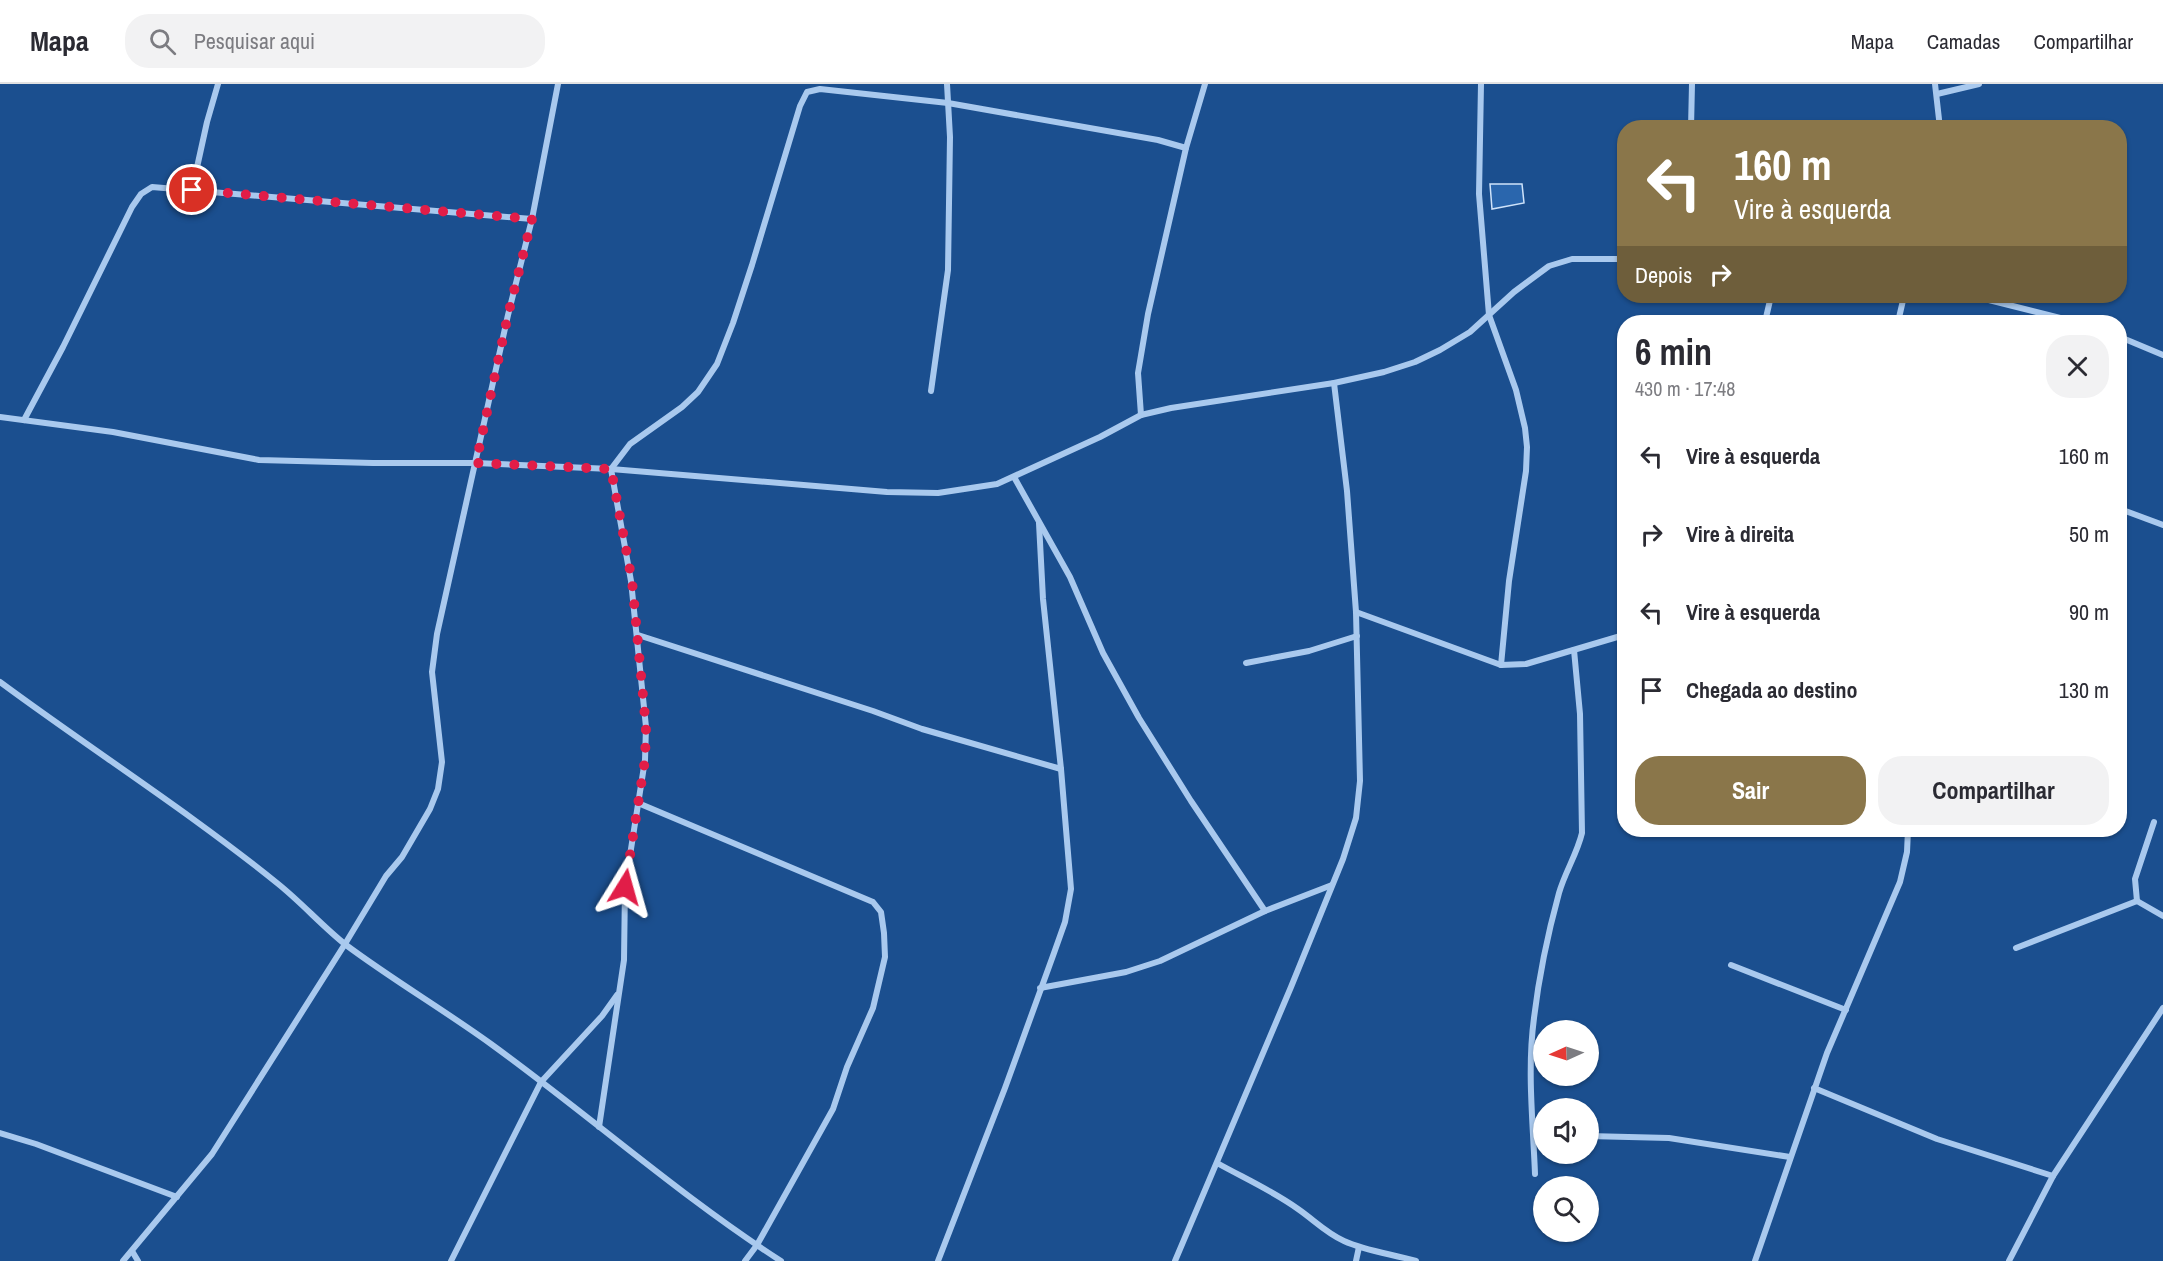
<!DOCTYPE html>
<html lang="pt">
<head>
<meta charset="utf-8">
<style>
	:root { --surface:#fff; --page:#f2f2f3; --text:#2b2b33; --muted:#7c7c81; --line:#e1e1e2; --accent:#8a764a }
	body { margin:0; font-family:"Archivo Narrow",sans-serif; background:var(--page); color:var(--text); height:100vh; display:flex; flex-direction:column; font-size:22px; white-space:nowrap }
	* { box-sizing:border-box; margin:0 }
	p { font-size:20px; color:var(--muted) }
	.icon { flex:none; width:33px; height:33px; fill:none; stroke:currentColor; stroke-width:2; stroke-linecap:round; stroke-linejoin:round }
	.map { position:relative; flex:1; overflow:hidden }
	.drawer { position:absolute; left:1617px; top:231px; width:510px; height:522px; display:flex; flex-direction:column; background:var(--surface); border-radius:24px; box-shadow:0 2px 4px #0004 }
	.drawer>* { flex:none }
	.hud { position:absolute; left:1617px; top:36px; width:510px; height:183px; border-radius:24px; box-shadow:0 2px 4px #0004; background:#8a764a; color:#fff; overflow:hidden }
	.needle { width:39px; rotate:267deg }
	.buttons { position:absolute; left:1533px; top:936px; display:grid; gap:12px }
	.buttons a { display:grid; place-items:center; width:66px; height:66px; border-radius:50%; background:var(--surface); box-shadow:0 2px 4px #0004; font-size:30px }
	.pin { position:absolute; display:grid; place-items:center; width:51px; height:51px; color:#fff; margin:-26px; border:3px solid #fff; border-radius:50%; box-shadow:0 2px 6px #0007 }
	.me { position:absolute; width:66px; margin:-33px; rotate:8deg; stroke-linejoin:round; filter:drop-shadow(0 0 4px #0008) }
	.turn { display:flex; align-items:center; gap:21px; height:126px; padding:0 18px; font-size:27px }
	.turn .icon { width:78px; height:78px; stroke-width:2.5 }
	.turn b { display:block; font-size:42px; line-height:51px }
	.then { display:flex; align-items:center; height:57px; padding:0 18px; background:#0003; gap:12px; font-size:22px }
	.round { display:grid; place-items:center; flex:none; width:63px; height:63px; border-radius:24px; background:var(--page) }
	.summary { display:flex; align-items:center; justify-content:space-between; height:102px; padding:0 18px }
	h1 { font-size:36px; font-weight:700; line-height:45px }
	.action { display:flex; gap:12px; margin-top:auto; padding:12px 18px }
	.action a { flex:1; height:69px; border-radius:24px; background:var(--accent); color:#fff; font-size:24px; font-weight:700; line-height:69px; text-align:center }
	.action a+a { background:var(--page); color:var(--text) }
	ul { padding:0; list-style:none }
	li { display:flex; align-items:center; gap:18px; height:78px; padding:0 18px }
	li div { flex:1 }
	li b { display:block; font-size:22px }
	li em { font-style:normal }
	header { display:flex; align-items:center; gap:36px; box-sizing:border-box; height:84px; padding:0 30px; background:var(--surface); border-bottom:2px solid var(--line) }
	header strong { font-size:28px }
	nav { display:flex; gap:33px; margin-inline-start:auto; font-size:21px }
	.search { width:420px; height:54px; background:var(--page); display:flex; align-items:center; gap:15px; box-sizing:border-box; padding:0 21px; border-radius:24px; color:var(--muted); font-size:22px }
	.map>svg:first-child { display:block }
</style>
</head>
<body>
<header>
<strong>Mapa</strong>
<div class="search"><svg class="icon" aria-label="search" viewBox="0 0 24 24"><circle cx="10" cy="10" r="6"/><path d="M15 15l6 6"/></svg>Pesquisar aqui</div>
<nav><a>Mapa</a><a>Camadas</a><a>Compartilhar</a></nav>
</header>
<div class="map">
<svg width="2163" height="1177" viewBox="0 0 2163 1177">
	<rect width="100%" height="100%" fill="#1b4f8f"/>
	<!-- building -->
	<path fill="#2a66ad" stroke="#cfe3fa" stroke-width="1.5" d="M 1490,100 L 1522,100 L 1524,119 L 1492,125 Z"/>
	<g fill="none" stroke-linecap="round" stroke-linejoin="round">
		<!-- minor -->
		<g stroke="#a9c9ee" stroke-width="6">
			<path d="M 1481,0 L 1479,110 L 1489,231 L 1516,306 L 1525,344 L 1527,363 L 1526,387 L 1509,497 L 1501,581"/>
			<path d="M 1935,0 L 1940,44"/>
			<path d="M 1937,10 L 1979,0"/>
			<path d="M 1691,44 L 1692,0"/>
			<path d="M 192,106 L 207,38 L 218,0"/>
			<path d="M 1973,212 L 2076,238"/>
			<path d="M 1765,238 L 1771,212"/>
			<path d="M 1898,238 L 1904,212"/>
			<path d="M 2120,253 L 2163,271"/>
			<path d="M 931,307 L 948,186 L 950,53 L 947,0"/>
			<path d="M 1141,331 L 1138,289 L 1148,230 L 1186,64 L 1205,0"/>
			<path d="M 0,333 L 113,348 L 259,376 L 373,379 L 476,379 L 611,385 L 887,408 L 938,409 L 997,400 L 1100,353 L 1141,331 L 1171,324 L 1334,299 L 1384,288 L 1415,278 L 1440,266 L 1470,248 L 1514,208 L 1549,182 L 1572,175 L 1624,175"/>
			<path d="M 24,336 L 63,263 L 132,123 L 141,110 L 152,103 L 532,135"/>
			<path d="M 1014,393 L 1070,493 L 1103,569 L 1139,634 L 1191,717 L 1265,827"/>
			<path d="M 2120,425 L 2163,441"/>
			<path d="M 1356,528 L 1501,581 L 1526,580 L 1624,551"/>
			<path d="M 638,551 L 873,627 L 922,645 L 1061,685"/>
			<path d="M 1246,579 L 1309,567 L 1357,552"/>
			<path d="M 0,598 C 92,666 188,727 277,799 C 301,818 322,842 346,861 C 393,896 444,926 491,960 C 589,1031 680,1112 781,1177"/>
			<path d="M 638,719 L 873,818 L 881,828 L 884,849 L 885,873 L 873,924 L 847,983 L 833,1025 L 757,1161 L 745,1177"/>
			<path d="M 2137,817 L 2135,795 L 2154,738"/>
			<path d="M 2016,864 L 2137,817 L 2163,832"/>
			<path d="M 1731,881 L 1846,926"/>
			<path d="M 1040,904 L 1126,888 L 1160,877 L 1265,827 L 1332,801"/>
			<path d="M 1814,1004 L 1937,1055 L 2053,1092"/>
			<path d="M 599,1043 L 624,876 L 625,803 L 645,676 L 646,643 L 631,497 L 611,385 L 630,360 L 682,323 L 698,308 L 717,280 L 733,239 L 752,181 L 800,22 L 807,8 L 820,5 L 948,19 L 1158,56 L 1186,64"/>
			<path d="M 0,1049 L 36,1060 L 177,1113"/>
			<path d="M 1588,1052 L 1669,1054 L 1790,1073"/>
			<path d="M 1217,1079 C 1244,1094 1273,1107 1298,1125 C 1314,1136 1326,1149 1344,1157 C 1366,1167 1392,1170 1416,1177"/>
			<path d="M 1535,1090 C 1533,1038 1527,986 1534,934 C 1539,892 1548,849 1559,809 C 1565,788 1577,770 1582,749 L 1580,630 L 1574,566"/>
			<path d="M 132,1167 L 138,1177"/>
			<path d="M 123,1177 L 212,1070 L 345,860 L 386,792 L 402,773 L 430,725 L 438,705 L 442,678 L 432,588 L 437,550 L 508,231 L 532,135 L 558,0"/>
			<path d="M 451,1177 L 541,998 L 602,932 L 617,911"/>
			<path d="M 938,1177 L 1005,1004 L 1054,869 L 1065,838 L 1071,805 L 1061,685 L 1043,515 L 1039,439"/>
			<path d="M 1175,1177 L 1291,903 L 1343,775 L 1356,734 L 1360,697 L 1356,528 L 1347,407 L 1334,299"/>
			<path d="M 1356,1177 L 1359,1163"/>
			<path d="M 1755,1177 L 1827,969 L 1900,798 L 1907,768 L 1908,746"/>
			<path d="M 2009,1177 L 2053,1092 L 2163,924"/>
		</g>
	</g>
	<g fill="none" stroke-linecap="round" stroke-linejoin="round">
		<!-- route -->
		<path stroke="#e11d48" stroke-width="10" stroke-dasharray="0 18" d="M 192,106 L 532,135 L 508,231 L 476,379 L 611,385 L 632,497 L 646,643 L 645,676 L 625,803"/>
	</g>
</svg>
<div class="buttons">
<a><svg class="needle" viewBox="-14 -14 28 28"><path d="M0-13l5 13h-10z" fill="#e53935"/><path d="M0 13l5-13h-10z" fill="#7c7c81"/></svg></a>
<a><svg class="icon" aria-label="sound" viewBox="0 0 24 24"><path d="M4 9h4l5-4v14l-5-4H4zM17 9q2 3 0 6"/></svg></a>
<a><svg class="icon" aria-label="search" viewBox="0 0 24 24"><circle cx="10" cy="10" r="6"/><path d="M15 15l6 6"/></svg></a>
</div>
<div class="pin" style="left:192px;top:106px;background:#d93025"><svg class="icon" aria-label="arrive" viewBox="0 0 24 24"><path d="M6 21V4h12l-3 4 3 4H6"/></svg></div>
<svg class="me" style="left:625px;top:803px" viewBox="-20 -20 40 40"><path d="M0-17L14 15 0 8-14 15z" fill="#e11d48" stroke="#fff" stroke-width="4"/></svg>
<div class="hud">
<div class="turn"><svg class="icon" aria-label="left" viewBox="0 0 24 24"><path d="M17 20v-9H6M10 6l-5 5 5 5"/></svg><div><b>160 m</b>Vire à esquerda</div></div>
<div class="then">Depois<svg class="icon" aria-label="right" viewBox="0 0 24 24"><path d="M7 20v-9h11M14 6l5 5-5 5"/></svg></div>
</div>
<section class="drawer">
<div class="summary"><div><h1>6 min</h1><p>430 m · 17:48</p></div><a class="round"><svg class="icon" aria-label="close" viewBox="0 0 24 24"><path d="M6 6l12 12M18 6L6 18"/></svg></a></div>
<ul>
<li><svg class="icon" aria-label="left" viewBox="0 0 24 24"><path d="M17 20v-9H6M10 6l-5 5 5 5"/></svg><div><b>Vire à esquerda</b></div><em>160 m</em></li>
<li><svg class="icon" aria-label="right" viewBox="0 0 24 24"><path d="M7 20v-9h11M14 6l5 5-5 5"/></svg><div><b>Vire à direita</b></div><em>50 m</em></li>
<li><svg class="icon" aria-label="left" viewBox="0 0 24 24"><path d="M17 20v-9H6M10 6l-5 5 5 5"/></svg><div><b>Vire à esquerda</b></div><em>90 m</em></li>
<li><svg class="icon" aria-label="arrive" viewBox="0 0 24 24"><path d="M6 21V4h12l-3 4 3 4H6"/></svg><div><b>Chegada ao destino</b></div><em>130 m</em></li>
</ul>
<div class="action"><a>Sair</a><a>Compartilhar</a></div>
</section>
</div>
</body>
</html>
